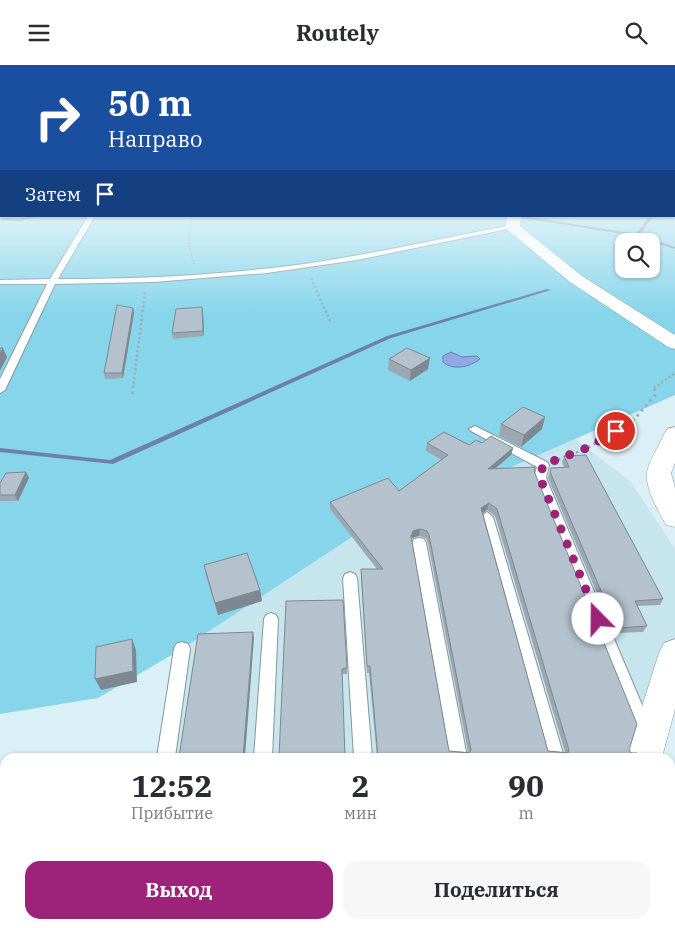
<!DOCTYPE html>
<html lang="ru">
<head>
<meta charset="utf-8">
<style>
	:root { --surface:#fff; --page:#f7f7f7; --text:#2b2b33; --muted:#7c7c81; --accent:#9d2279 }
	body { margin:0; font-family:"IBM Plex Serif",serif; background:var(--page); color:var(--text); height:100vh; display:flex; flex-direction:column; font-size:19px; white-space:nowrap }
	* { box-sizing:border-box; margin:0 }
	p { font-size:16px; color:var(--muted) }
	.icon { flex:none; width:28px; height:28px; fill:none; stroke:currentColor; stroke-width:2; stroke-linecap:round; stroke-linejoin:round }
	.map { position:relative; flex:1; overflow:hidden }
	.drawer { position:absolute; left:0px; top:688px; width:675px; height:176px; display:flex; flex-direction:column; background:var(--surface); border-radius:15px 15px 0 0; box-shadow:0 1px 4px #0004 }
	.drawer>* { flex:none }
	.guide { position:absolute; left:0px; top:0px; width:675px; height:152px; box-shadow:0 1px 4px #0004; background:#1a4fa0; color:#fff; overflow:hidden }
	.fabs { position:absolute; left:615px; top:168px; display:grid; gap:10px }
	.fabs a { display:grid; place-items:center; width:45px; height:45px; border-radius:10px; background:var(--surface); box-shadow:0 1px 4px #0004; font-size:25px }
	.pin { position:absolute; display:grid; place-items:center; width:42px; height:42px; color:#fff; margin:-21px; border:2px solid #fff; border-radius:50%; box-shadow:0 1px 5px #0007 }
	.me { position:absolute; width:55px; margin:-28px; rotate:338deg; stroke-linejoin:round; filter:drop-shadow(0 0 4px #0008) }
	.turn { display:flex; align-items:center; gap:18px; height:105px; padding:0 25px; font-size:22px }
	.turn .icon { width:65px; height:65px; stroke-width:2.5 }
	.turn b { display:block; font-size:35px; line-height:42px }
	.then { display:flex; align-items:center; height:48px; padding:0 25px; background:#0003; gap:10px; font-size:19px }
	.eta { display:flex; justify-content:space-evenly; align-items:center; height:85px; text-align:center }
	.eta b { font-size:30px; font-weight:700; line-height:35px }
	.button { display:flex; gap:10px; margin-top:auto; padding:10px 25px }
	.button a { flex:1; height:58px; border-radius:15px; background:var(--accent); color:#fff; font-size:20px; font-weight:700; line-height:58px; text-align:center }
	.button a+a { background:var(--page); color:var(--text) }
	header { display:flex; justify-content:space-between; align-items:center; height:65px; padding:0 25px; background:var(--surface); font-size:22px; font-weight:700 }
	.map>svg:first-child { display:block }
</style>
</head>
<body>
<header><svg class="icon" aria-label="menu" viewBox="0 0 24 24"><path d="M4 6h16M4 12h16M4 18h16"/></svg>Routely<svg class="icon" aria-label="search" viewBox="0 0 24 24"><circle cx="10" cy="10" r="6"/><path d="M15 15l6 6"/></svg></header>
<div class="map">
<svg width="675" height="863" viewBox="0 0 675 863">
	<rect width="100%" height="100%" fill="#dbf0f6"/>
	<!-- built -->
	<path fill="#c7e5ed" d="M 575,374 L 631,417 L 675,484 L 675,588 L 644,692 L 166,692 L 182,584 L 352,472 Z"/>
	<!-- green -->
	<path fill="#86d5eb" fill-rule="evenodd" d="M 0,129 L 1,151 L 674,151 L 675,129 L 675,330 L 352,472 L 182,584 L 98,633 L 0,649 ZM 624,176 L 651,176 L 651,204 L 624,204 Z"/>
	<!-- water -->
	<path fill="#90a8e5" stroke="#6d80ab" d="M 451,287 L 462,292 L 477,291 L 480,294 C 470,302 453,306 443,297 L 443,291 Z"/>
	<g fill="none" stroke-linecap="round" stroke-linejoin="round">
		<!-- stream -->
		<g fill="#6d80ab" fill-rule="evenodd">
			<path d="M 31,151 L 38,151 L 21,156 L 0,155 L 0,153 L 21,154 Z"/>
			<path d="M 511,151 L 522,151 L 636,169 L 650,151 L 654,151 L 639,170 L 675,182 L 675,184 L 636,171 Z"/>
			<path d="M 547,224 L 551,225 L 391,273 L 113,399 L 0,387 L 0,383 L 110,395 L 387,271 Z"/>
		</g>
		<!-- lane casing -->
		<g stroke="#85979d" stroke-width="2">
			<g id="lane">
				<path d="M 88,151 L 95,151 L 58,214 C 140,214 222,210 304,199 C 374,189 443,173 513,160 L 517,162 L 357,195 L 267,208 L 153,217 L 55,219 L 5,325 L 0,328 L 0,314 L 47,219 L 0,219 L 0,215 L 50,214 Z"/>
				<path d="M 475,361 L 547,397 L 549,400 L 546,413 L 653,666 L 650,672 L 644,674 L 638,672 L 635,666 L 534,413 L 537,402 L 471,366 L 469,364 Z"/>
				<path d="M 487,447 L 493,452 L 564,692 L 546,692 L 481,452 Z"/>
				<path d="M 419,473 L 424,474 L 426,478 L 467,692 L 449,692 L 412,478 L 414,474 Z"/>
				<path d="M 350,507 L 355,509 L 357,513 L 372,692 L 354,692 L 343,513 L 345,509 Z"/>
				<path d="M 271,548 L 276,550 L 278,554 L 272,692 L 254,692 L 264,554 L 266,550 Z"/>
				<path d="M 182,577 L 188,579 L 190,584 L 175,692 L 157,692 L 174,584 L 176,579 Z"/>
				<path d="M 0,753 L 5,754 L 5,774 L 0,773 Z"/>
				<path d="M 115,859 L 135,859 L 136,863 L 114,863 Z"/>
			</g>
		</g>
		<!-- street casing -->
		<g stroke="#85979d" stroke-width="1">
			<g id="street">
				<path d="M 507,151 L 521,151 L 520,161 L 582,211 L 675,270 L 675,284 L 668,282 L 570,217 L 508,165 L 506,162 Z"/>
				<path d="M 675,362 L 675,398 L 671,408 L 675,423 L 675,462 L 666,460 C 658,445 646,426 647,409 C 647,399 660,379 664,369 L 667,364 Z"/>
				<path d="M 675,574 L 675,644 L 662,692 L 626,692 L 659,588 L 664,578 Z"/>
				<path d="M 670,856 L 672,863 L 630,863 L 629,859 L 670,859 Z"/>
			</g>
		</g>
		<!-- path-far2 -->
		<path stroke="#9cacb1" stroke-width="2" stroke-dasharray="1 2" stroke-linecap="butt" d="M 192,151 L 188,177 L 194,200"/>
		<!-- path-far1 -->
		<g stroke="#9cacb1" stroke-width="2.5" stroke-dasharray="2 2.5" stroke-linecap="butt">
			<path d="M 311,213 L 331,258"/>
			<path d="M 133,323 L 145,227"/>
			<path d="M 654,323 L 675,308"/>
		</g>
		<!-- path -->
		<g stroke="#9cacb1" stroke-width="3" stroke-dasharray="2.5 4" stroke-linecap="butt">
			<path d="M 132,329 L 133,322"/>
			<path d="M 558,395 L 587,383 L 631,358 L 656,329 L 654,322"/>
		</g>
		<!-- lane -->
		<use href="#lane" fill="#fff" fill-rule="evenodd"/>
		<!-- street -->
		<use href="#street" fill="#fff" fill-rule="evenodd"/>
	</g>
	<!-- wall -->
	<g fill="#9ba7b1" fill-rule="evenodd">
		<path d="M 202,242 L 203,247 L 204,271 L 173,274 L 172,268 Z"/>
		<path d="M 133,243 L 134,248 L 123,313 L 105,314 L 104,308 Z"/>
		<path d="M 389,294 L 428,304 L 410,316 L 388,305 Z"/>
		<path d="M 501,359 L 542,364 L 521,382 L 499,371 Z"/>
		<path d="M 427,378 L 469,380 L 482,378 L 513,383 L 511,390 L 495,404 L 534,406 L 629,685 L 636,692 L 377,692 L 369,608 L 367,608 L 361,512 L 361,504 L 377,504 L 330,444 L 330,437 L 399,426 L 442,395 L 426,386 ZM 487,445 L 495,451 L 565,687 L 548,686 L 483,448 ZM 419,471 L 426,473 L 428,478 L 468,687 L 449,686 L 412,475 L 412,473 Z"/>
		<path d="M 564,391 L 663,534 L 660,540 L 637,541 L 647,561 L 643,567 L 614,568 L 548,413 L 551,403 L 564,402 L 562,397 Z"/>
		<path d="M 26,407 L 29,413 L 18,436 L 0,436 L 0,418 Z"/>
		<path d="M 204,500 L 260,525 L 262,536 L 218,550 L 206,511 Z"/>
		<path d="M 286,536 L 347,603 L 347,609 L 342,609 Z"/>
	</g>
	<!-- shaded-wall -->
	<g fill="#7e8890">
		<path d="M 202,242 L 203,247 L 204,271 L 203,266 Z"/>
		<path d="M 133,243 L 134,248 L 123,313 L 122,308 Z"/>
		<path d="M 3,283 L 7,292 L 0,306 L 0,289 Z"/>
		<path d="M 430,293 L 428,304 L 410,316 L 411,305 Z"/>
		<path d="M 545,352 L 542,364 L 521,382 L 524,370 Z"/>
		<path d="M 513,383 L 511,390 L 486,411 L 488,404 Z"/>
		<path d="M 26,407 L 29,413 L 18,436 L 15,430 Z"/>
		<path d="M 489,438 L 487,445 L 480,451 L 481,443 Z"/>
		<path d="M 420,464 L 419,471 L 412,473 L 410,478 L 411,471 L 413,466 Z"/>
		<path d="M 260,525 L 262,536 L 218,550 L 215,538 Z"/>
		<path d="M 253,567 L 254,573 L 245,692 L 243,692 Z"/>
		<path d="M 132,574 L 136,585 L 137,617 L 101,625 L 95,614 Z"/>
	</g>
	<!-- building -->
	<g fill="#b4c2ce" stroke="#7e8890" fill-rule="evenodd">
		<path d="M 117,240 L 133,243 L 122,308 L 104,308 Z"/>
		<path d="M 202,242 L 203,266 L 172,268 L 176,244 Z"/>
		<path d="M 0,283 L 3,283 L 0,289 Z"/>
		<path d="M 407,283 L 430,293 L 411,305 L 389,294 Z"/>
		<path d="M 523,342 L 545,352 L 524,370 L 501,359 Z"/>
		<path d="M 444,367 L 469,380 L 476,375 L 482,378 L 491,371 L 513,383 L 488,404 L 535,402 L 534,406 L 637,659 L 629,685 L 631,688 L 637,688 L 636,692 L 378,692 L 370,601 L 367,601 L 361,504 L 383,504 L 330,437 L 388,413 L 399,426 L 448,390 L 427,378 ZM 489,438 L 497,444 L 569,685 L 568,688 L 548,686 L 481,443 ZM 420,464 L 427,466 L 429,470 L 471,685 L 469,688 L 449,686 L 411,471 L 413,466 Z"/>
		<path d="M 586,390 L 663,534 L 635,536 L 647,561 L 617,563 L 550,407 L 551,403 L 569,402 L 564,391 Z"/>
		<path d="M 26,407 L 15,430 L 0,430 L 0,418 L 6,408 Z"/>
		<path d="M 247,488 L 260,525 L 215,538 L 204,500 Z"/>
		<path d="M 343,535 L 347,603 L 342,604 L 345,692 L 279,692 L 286,536 Z"/>
		<path d="M 253,567 L 243,692 L 179,692 L 198,569 Z"/>
		<path d="M 132,574 L 133,606 L 95,614 L 96,582 Z"/>
	</g>
	<!-- sky -->
	<linearGradient id="sky" x2="0" y2="1"><stop stop-color="#85afe7"/><stop offset="0.52" stop-color="#eff8fb"/><stop offset="1" stop-color="#eff8fb" stop-opacity="0"/></linearGradient>
	<rect width="675" height="249" fill="url(#sky)"/>
	<g fill="none" stroke-linecap="round" stroke-linejoin="round">
		<!-- route -->
		<path stroke="#9d2279" stroke-width="9" stroke-dasharray="0 16.2" d="M 598,554 L 540,413 L 543,400 L 587,383 L 616,366"/>
	</g>
</svg>
<div class="fabs">
<a><svg class="icon" aria-label="search" viewBox="0 0 24 24"><circle cx="10" cy="10" r="6"/><path d="M15 15l6 6"/></svg></a>
</div>
<div class="pin" style="left:616px;top:366px;background:#d93025"><svg class="icon" aria-label="arrive" viewBox="0 0 24 24"><path d="M6 21V4h12l-3 4 3 4H6"/></svg></div>
<svg class="me" style="left:598px;top:554px" viewBox="-20 -20 40 40"><circle r="19" fill="#fff"/><path d="M0-13L10 11 0 6-10 11z" fill="#9d2279"/></svg>
<div class="guide">
<div class="turn"><svg class="icon" aria-label="right" viewBox="0 0 24 24"><path d="M7 20v-9h11M14 6l5 5-5 5"/></svg><div><b>50 m</b>Направо</div></div>
<div class="then">Затем<svg class="icon" aria-label="arrive" viewBox="0 0 24 24"><path d="M6 21V4h12l-3 4 3 4H6"/></svg></div>
</div>
<section class="drawer">
<div class="eta">
<div><b>12:52</b><p>Прибытие</p></div>
<div><b>2</b><p>мин</p></div>
<div><b>90</b><p>m</p></div>
</div>
<div class="button"><a>Выход</a><a>Поделиться</a></div>
</section>
</div>
</body>
</html>
